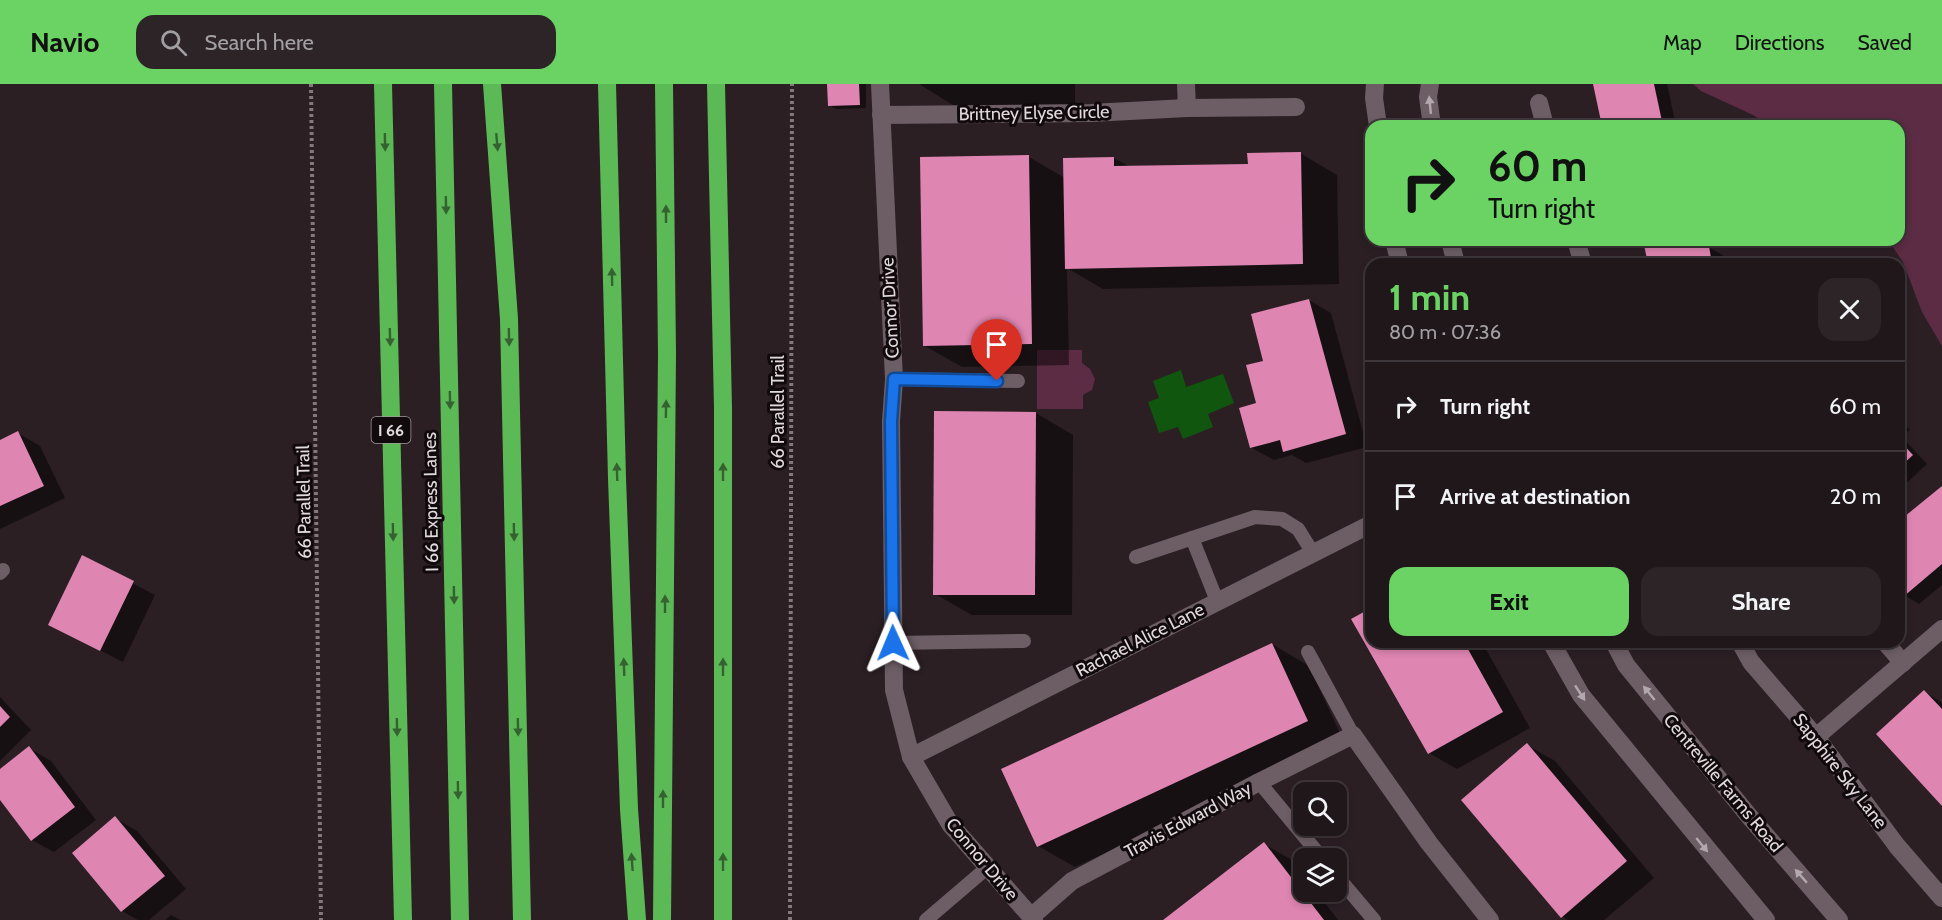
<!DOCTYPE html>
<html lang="en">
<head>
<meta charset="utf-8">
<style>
	:root { --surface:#20171b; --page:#2d2428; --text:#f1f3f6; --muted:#a29fa3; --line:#3d363a; --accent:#6ad363 }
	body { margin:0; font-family:Cabin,sans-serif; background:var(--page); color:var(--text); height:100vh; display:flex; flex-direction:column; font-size:22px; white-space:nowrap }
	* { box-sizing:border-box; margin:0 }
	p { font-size:20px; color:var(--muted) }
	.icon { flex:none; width:33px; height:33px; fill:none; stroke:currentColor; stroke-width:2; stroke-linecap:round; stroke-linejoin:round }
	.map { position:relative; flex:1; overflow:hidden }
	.details { position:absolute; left:1365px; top:174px; width:540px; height:390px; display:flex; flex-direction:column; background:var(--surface); border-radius:18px; box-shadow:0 3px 9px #0003,0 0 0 2px var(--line) }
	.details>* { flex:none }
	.banner { position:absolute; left:1365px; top:36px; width:540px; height:126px; border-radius:18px; box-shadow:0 3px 9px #0003,0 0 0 2px var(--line); background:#6ad363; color:#111; overflow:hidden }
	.controls { position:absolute; left:1293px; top:698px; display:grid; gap:12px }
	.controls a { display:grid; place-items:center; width:54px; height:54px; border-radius:12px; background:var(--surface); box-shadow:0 3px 9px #0003,0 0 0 2px var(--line); font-size:30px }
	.pin { position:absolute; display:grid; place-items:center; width:51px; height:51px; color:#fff; margin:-62px -26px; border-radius:50% 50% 50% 0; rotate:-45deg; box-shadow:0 0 6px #0007 }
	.pin .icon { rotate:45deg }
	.me { position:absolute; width:66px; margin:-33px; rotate:359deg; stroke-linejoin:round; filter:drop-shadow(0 0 4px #0008) }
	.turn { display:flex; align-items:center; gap:21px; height:126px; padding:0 24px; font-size:27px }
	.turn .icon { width:78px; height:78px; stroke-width:2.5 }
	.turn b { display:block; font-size:42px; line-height:51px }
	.round { display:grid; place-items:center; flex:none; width:63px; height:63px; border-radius:18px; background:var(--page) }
	.summary { display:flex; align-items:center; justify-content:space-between; height:102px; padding:0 24px }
	h1 { font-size:36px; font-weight:700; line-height:45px; color:var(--accent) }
	.action { display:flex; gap:12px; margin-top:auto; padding:12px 24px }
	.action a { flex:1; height:69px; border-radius:18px; background:var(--accent); color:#111; font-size:24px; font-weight:700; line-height:69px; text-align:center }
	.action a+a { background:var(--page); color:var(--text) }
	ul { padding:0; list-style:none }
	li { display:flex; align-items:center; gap:18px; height:90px; padding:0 24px; border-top:2px solid var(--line) }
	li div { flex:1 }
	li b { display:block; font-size:22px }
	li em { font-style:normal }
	header { display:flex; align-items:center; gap:36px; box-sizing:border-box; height:84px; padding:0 30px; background:var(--accent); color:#111 }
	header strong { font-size:28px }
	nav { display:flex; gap:33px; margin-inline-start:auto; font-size:21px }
	.search { width:420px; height:54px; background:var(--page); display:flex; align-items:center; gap:15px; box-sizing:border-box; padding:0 21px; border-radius:18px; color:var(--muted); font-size:22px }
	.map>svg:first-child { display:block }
</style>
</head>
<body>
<header>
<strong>Navio</strong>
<div class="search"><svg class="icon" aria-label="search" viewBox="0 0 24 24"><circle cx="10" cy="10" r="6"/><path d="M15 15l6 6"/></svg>Search here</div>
<nav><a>Map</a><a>Directions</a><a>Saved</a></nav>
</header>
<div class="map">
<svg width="1942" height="836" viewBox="0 0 1942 836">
	<rect width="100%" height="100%" fill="#2b1f24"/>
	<!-- green -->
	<g fill="#5c2b44">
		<path d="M 1693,0 L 1942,0 L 1942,262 L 1922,228 L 1903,178 L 1888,156 L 1899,156 L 1899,42 L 1771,42 L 1753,31 L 1701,7 Z"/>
		<path d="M 1037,266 L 1082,266 L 1082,279 L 1090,285 L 1095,295 L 1092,306 L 1083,311 L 1083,325 L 1037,325 Z"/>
	</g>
	<!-- water -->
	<path fill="#11560e" d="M 1181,286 L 1186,303 L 1223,290 L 1234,319 L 1208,330 L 1213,343 L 1183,355 L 1178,343 L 1159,349 L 1148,318 L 1159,314 L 1153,297 Z"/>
	<!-- shadow -->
	<g fill="#0007">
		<path d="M 829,0 L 866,0 L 866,24 L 836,25 L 829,21 Z"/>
		<path d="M 919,0 L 1075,0 L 1075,22 L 956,23 Z"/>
		<path d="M 1594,0 L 1667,0 L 1676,42 L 1604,42 Z"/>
		<path d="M 1300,69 L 1337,91 L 1339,200 L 1103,205 L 1067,184 L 1069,281 L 962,283 L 925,262 L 1029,73 L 1065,94 L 1114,74 L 1130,83 L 1249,81 Z"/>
		<path d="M 1645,156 L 1708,156 L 1710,164 L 1724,172 L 1725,180 L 1649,180 Z"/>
		<path d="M 1309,216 L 1331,229 L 1367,363 L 1306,379 L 1292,371 L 1274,376 L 1252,364 L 1265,278 Z"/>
		<path d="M 1036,329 L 1073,351 L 1072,531 L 972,531 L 935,510 Z"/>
		<path d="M 1899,334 L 1910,346 L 1902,353 L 1927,380 L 1899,406 Z"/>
		<path d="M 18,349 L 40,362 L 65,414 L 0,445 L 0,358 Z"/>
		<path d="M 1942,404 L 1942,501 L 1919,520 L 1904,511 L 1899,505 L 1899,439 Z"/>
		<path d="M 83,473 L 155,511 L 123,578 L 50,541 Z"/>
		<path d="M 1371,526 L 1371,558 L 1482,558 L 1530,644 L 1457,685 L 1429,669 L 1354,536 Z"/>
		<path d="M 1272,560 L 1309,582 L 1344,658 L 1075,783 L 1038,762 Z"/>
		<path d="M 1924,607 L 1942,619 L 1942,720 Z"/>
		<path d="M 0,613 L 31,646 L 0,677 Z"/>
		<path d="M 1527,661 L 1555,677 L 1654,794 L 1604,836 L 1568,836 L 1562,832 Z"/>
		<path d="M 29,664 L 51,677 L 96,736 L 54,768 L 32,756 L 0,714 L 0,687 Z"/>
		<path d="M 115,734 L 137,747 L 186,805 L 149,836 L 138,836 L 122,827 L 74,769 Z"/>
		<path d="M 1264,760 L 1292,776 L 1304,791 L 1304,807 L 1316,807 L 1338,836 L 1165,836 Z"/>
		<path d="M 171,831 L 181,836 L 165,836 Z"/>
	</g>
	<!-- building -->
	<g fill="#de85b1">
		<path d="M 827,0 L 859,0 L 860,21 L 828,22 Z"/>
		<path d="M 1593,0 L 1654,0 L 1663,42 L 1602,42 Z"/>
		<path d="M 1301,68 L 1303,180 L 1065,185 L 1063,74 L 1114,73 L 1114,82 L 1248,80 L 1247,69 Z"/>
		<path d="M 1029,71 L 1032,260 L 923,262 L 920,73 Z"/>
		<path d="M 1643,156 L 1696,156 L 1697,164 L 1709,162 L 1712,180 L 1648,180 Z"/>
		<path d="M 1309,215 L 1346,350 L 1283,368 L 1280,356 L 1250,364 L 1239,324 L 1256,319 L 1246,281 L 1263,277 L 1251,230 Z"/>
		<path d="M 934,327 L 1036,328 L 1035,511 L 933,511 Z"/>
		<path d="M 18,347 L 44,402 L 0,422 L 0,356 Z"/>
		<path d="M 1899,356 L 1913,371 L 1899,384 Z"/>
		<path d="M 1942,402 L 1942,480 L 1903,513 L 1899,508 L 1899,437 Z"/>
		<path d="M 82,471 L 134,497 L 100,567 L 48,541 Z"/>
		<path d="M 1371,524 L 1371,558 L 1464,558 L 1503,628 L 1428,670 L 1351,535 Z"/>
		<path d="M 1272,559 L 1308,637 L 1037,763 L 1001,685 Z"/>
		<path d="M 1924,606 L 1942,625 L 1942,722 L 1876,650 Z"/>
		<path d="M 0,622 L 10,633 L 0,643 Z"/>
		<path d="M 1527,659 L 1627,777 L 1561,834 L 1461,716 Z"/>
		<path d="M 29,662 L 75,723 L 31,757 L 0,716 L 0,685 Z"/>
		<path d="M 115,732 L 165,792 L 121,828 L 72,769 Z"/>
		<path d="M 1264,758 L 1324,836 L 1163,836 Z"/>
	</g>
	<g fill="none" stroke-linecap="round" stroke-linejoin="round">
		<!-- path -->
		<g stroke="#83787d" stroke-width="4" stroke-dasharray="3 3" stroke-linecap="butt">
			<path d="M 311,0 L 321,836"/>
			<path d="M 790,836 L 792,0"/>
		</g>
		<!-- lane -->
		<g stroke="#6c5e64" stroke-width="14">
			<path d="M 894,295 L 1018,297"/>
			<path d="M 1192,454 L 1217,517"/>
			<path d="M 1136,473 L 1255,433 L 1282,435 L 1298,445 L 1313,469"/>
			<path d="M 0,489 L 3,486"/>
			<path d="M 893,559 L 1024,557"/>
			<path d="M 1308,568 L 1353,651"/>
			<path d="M 1259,698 L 1322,774"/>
			<path d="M 1336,791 L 1374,836"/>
			<path d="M 926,836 L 988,783"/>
		</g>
		<!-- street -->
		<g stroke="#6c5e64" stroke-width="18">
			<path d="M 880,0 L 894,295 L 891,337 L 894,606 L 911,673 L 950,740 L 1034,836"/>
			<path d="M 1186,0 L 1187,24"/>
			<path d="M 1539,19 L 1545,42"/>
			<path d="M 881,31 L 1091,29 L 1187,24 L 1296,23"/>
			<path d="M 1576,156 L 1583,180"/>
			<path d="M 1740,558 L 1751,578 L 1816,653 L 1897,762 L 1942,814"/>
			<path d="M 1885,558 L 1903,579"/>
			<path d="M 1816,653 L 1942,545"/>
			<path d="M 911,673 L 1371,440"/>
			<path d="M 1031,833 L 1072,797 L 1259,698 L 1353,651 L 1429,759 L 1490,836"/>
		</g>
		<!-- secondary -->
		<g stroke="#6c5e64" stroke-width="18">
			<path d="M 1375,0 L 1374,14 L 1378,42"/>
			<path d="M 1430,0 L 1428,13 L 1432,42"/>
			<path d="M 1394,156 L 1400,180"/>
			<path d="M 1450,156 L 1456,180"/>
			<path d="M 1551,558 L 1581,611 L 1766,836"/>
			<path d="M 1614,558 L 1626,581 L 1749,732 L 1839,836"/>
		</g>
		<!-- highway -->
		<g stroke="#5cba56" stroke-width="18">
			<path d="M 383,0 L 403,836"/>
			<path d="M 443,0 L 460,836"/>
			<path d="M 492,0 L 509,235 L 522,836"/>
			<path d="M 607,0 L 617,394 L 629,725 L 637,836"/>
			<path d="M 716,0 L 723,324 L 723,836"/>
			<path d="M 662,836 L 667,270 L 664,0"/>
		</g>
	</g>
	<!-- one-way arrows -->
	<defs><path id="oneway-solid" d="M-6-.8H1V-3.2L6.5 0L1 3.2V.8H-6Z" transform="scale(1.5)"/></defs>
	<g fill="#b3a8ad">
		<use href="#oneway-solid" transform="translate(1430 21) rotate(-96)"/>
		<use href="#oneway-solid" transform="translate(1580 609) rotate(57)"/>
		<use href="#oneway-solid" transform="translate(1649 609) rotate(-129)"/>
		<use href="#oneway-solid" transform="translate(1702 761) rotate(51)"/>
		<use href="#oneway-solid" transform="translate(1801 792) rotate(-131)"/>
	</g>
	<g fill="#366232">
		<use href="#oneway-solid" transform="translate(385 58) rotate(89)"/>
		<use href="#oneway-solid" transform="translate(497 58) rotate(85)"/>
		<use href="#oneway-solid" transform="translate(446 121) rotate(89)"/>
		<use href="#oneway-solid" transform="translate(666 130) rotate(-90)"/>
		<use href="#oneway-solid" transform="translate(612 193) rotate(-91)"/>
		<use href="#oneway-solid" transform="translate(390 253) rotate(89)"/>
		<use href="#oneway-solid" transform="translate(509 253) rotate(89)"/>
		<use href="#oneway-solid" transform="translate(450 316) rotate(89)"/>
		<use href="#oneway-solid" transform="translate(666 325) rotate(-89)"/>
		<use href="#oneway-solid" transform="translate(617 388) rotate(-92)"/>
		<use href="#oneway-solid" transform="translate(723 388) rotate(-90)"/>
		<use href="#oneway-solid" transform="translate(393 448) rotate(89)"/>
		<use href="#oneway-solid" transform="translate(514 448) rotate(89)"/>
		<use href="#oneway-solid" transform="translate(454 511) rotate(89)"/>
		<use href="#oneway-solid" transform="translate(665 520) rotate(-90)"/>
		<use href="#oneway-solid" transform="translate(624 583) rotate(-92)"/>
		<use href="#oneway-solid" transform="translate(723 583) rotate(-90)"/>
		<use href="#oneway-solid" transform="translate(397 643) rotate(89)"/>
		<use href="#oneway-solid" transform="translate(518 643) rotate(89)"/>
		<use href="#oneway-solid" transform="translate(458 706) rotate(89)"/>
		<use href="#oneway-solid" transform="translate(663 715) rotate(-90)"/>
		<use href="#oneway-solid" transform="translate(632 778) rotate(-94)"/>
		<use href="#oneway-solid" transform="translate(723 778) rotate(-90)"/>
	</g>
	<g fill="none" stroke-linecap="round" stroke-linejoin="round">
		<!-- route casing -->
		<g stroke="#114b97" stroke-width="15">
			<path id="route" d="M 893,559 L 891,337 L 894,295 L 997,297"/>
		</g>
		<!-- route -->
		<use href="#route" stroke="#1a73e8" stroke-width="10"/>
	</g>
	<g text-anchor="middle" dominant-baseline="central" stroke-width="6" stroke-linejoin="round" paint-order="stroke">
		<!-- shield labels -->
		<rect fill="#100a0d" stroke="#a39b9f" stroke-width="1.5" x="371.5" y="333" width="39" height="26" rx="4.5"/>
		<g font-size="16" font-weight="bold" fill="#e2d9dd">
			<text x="391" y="346">I 66</text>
		</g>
		<!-- street labels -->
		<g font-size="18" fill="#e2d9dd" stroke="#100a0d">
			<text transform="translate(1034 29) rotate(-1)">Brittney Elyse Circle</text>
			<text transform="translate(890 224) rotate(-93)">Connor Drive</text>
			<text transform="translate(778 328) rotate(-90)">66 Parallel Trail</text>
			<text transform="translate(304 418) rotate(-91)">66 Parallel Trail</text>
			<text transform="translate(431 418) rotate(-91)">I 66 Express Lanes</text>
			<text transform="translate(1140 556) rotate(-27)">Rachael Alice Lane</text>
			<text transform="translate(1840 687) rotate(52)">Sapphire Sky Lane</text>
			<text transform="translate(1723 699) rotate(50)">Centreville Farms Road</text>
			<text transform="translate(1188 736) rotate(-28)">Travis Edward Way</text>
			<text transform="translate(982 775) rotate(50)">Connor Drive</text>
		</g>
	</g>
</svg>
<div class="controls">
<a><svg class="icon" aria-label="search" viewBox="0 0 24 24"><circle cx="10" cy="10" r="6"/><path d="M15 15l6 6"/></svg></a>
<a><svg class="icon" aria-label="layers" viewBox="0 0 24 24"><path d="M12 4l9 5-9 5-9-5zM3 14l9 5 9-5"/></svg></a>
</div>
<div class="pin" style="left:997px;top:297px;background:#d93025"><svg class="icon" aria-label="arrive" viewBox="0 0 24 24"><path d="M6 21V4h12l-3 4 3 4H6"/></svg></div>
<svg class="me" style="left:893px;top:559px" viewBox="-20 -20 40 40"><path d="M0-17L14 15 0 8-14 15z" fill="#1a73e8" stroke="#fff" stroke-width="4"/></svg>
<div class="banner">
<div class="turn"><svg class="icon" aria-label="right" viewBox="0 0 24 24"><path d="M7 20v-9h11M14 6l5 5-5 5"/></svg><div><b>60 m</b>Turn right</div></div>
</div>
<section class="details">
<div class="summary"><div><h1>1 min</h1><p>80 m · 07:36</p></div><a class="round"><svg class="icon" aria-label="close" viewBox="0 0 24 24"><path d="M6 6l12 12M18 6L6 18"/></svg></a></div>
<ul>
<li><svg class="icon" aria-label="right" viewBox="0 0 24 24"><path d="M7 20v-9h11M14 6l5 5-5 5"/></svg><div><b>Turn right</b></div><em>60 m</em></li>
<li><svg class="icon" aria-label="arrive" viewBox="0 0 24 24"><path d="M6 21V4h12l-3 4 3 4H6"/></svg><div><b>Arrive at destination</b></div><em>20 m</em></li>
</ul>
<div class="action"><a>Exit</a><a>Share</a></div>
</section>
</div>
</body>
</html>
